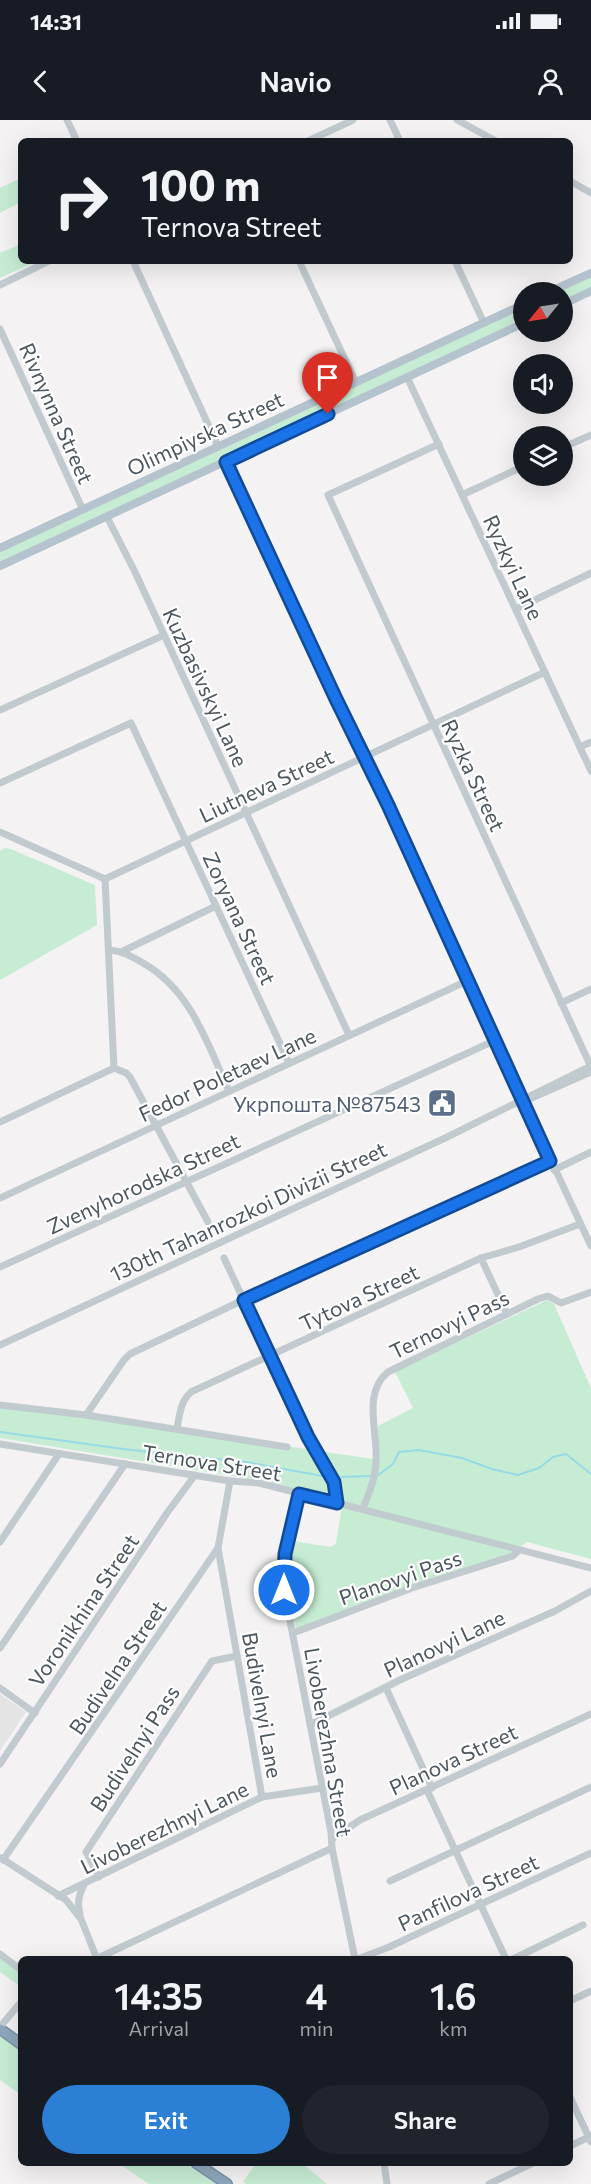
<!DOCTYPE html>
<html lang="en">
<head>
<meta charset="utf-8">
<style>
	:root { --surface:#171b24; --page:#20242c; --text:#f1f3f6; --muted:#9ea1a6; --accent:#2b80d6 }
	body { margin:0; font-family:Commissioner,sans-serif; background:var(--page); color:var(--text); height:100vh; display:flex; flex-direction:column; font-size:22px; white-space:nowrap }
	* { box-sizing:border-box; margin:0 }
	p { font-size:20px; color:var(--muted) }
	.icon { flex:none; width:33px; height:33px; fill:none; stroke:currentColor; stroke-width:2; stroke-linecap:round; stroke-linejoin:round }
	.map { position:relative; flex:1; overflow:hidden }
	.sheet { position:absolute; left:18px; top:1836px; width:555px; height:210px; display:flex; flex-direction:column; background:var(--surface); border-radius:9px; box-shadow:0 6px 24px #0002 }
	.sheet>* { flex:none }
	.guide { position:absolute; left:18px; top:18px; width:555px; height:126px; border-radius:9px; box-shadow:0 6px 24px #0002; background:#171b24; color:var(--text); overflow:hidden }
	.needle { width:39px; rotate:240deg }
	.buttons { position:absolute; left:513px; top:162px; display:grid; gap:12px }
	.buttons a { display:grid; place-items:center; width:60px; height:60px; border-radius:50%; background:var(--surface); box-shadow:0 6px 24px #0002; font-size:30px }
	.pin { position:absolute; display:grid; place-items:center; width:51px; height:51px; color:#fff; margin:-62px -26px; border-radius:50% 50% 50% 0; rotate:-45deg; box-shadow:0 0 6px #0007 }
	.pin .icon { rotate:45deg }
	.me { position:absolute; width:66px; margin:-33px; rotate:0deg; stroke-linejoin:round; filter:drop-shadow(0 0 4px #0008) }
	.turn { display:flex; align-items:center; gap:21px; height:126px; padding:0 24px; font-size:27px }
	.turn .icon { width:78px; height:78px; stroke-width:2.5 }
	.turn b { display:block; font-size:42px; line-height:51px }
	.eta { display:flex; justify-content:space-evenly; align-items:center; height:102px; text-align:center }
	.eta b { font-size:36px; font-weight:600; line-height:42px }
	.button { display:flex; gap:12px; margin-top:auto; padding:12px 24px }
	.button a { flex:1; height:69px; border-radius:36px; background:var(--accent); color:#fff; font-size:24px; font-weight:600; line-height:69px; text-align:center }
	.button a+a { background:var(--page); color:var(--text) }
	.status { display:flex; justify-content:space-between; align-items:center; height:42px; padding:0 30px; background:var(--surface); direction:ltr }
	.status svg { height:16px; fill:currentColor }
	header { display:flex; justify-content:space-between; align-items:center; height:78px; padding:0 24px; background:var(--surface); font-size:27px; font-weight:600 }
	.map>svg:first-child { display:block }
</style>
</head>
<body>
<div class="status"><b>14:31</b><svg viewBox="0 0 49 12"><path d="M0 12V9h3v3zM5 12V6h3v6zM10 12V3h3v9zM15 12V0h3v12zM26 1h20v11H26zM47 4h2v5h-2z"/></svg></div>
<header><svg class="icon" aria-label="back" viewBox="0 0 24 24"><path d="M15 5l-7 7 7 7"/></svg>Navio<svg class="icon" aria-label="person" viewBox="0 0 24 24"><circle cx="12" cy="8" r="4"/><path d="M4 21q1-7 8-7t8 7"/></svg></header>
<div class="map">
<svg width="591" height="2064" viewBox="0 0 591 2064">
	<rect width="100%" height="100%" fill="#f4f2f3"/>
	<!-- education -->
	<path fill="#e5e4e4" d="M 0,1574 L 26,1592 L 0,1631 Z"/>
	<!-- green -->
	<g fill="#c6edd3">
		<path d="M 21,58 L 21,82 L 0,93 L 0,68 Z"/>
		<path d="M 21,124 L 21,141 L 38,141 L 0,158 L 0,133 Z"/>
		<path d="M 591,154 L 591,172 L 563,185 L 562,172 L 550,172 Z"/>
		<path d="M 523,185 L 523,203 L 0,446 L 0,428 Z"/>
		<path d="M 5,728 L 11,729 L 95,765 L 97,805 L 0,860 L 0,731 Z"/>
		<path d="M 547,1180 L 554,1184 L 591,1268 L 591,1439 L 527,1422 L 512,1433 L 492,1440 L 296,1509 C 290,1479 285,1452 292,1421 L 331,1427 L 336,1423 L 342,1386 L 332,1376 L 232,1356 L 0,1318 L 0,1283 L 373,1339 L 379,1334 L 378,1306 L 413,1288 L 395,1252 Z"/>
		<path d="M 0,1838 L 21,1852 L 21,1867 L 0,1852 Z"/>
		<path d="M 0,1916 L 21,1930 L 21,1975 L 0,1960 Z"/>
		<path d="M 118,2043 L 185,2043 L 215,2064 L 149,2064 Z"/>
		<path d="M 256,2043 L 302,2043 L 327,2064 L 246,2064 L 243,2062 Z"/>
	</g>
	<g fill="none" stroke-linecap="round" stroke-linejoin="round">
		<!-- stream -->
		<g stroke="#97dae6" stroke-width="2">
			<path d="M 0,1312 L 131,1330 L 246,1342 L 328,1357"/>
			<path d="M 377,1356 L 393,1344 L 399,1332 L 419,1330 L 462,1338 L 492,1349 L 518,1355 L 539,1348 L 553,1337 L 566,1334 L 591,1354"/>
			<path d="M 342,1357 L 370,1356"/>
		</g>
		<!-- highway casing -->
		<g stroke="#7a92a8" stroke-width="12">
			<g id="highway">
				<path d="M 0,1909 L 21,1924"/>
				<path d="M 196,2043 L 227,2064"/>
			</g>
		</g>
		<!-- minor -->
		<g stroke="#c1cacf" stroke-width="7">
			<path d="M 67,0 L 77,21"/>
			<path d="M 390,0 L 400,21"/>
			<path d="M 457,0 L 496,21"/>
			<path d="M 308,21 L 353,0"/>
			<path d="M 570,61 L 591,73"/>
			<path d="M 133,141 L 218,326"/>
			<path d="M 299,141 L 356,263"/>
			<path d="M 455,141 L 484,203"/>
			<path d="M 0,165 L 49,141"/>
			<path d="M 0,209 L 83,390"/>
			<path d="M 407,257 L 591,651"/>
			<path d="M 439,324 L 328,375 L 591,947"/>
			<path d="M 562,328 L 591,315"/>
			<path d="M 226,342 L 336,579 L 388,685 L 414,746 L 591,1126"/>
			<path d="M 462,375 L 524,346"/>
			<path d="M 107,397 L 135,452 L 349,915"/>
			<path d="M 516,489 L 591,453"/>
			<path d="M 0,590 L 164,515"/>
			<path d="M 580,627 L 591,622"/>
			<path d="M 0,663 L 131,603 L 289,943"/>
			<path d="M 0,712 L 105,759 L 545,552"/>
			<path d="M 105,759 L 114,948"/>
			<path d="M 109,830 C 122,831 131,836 143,843 C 191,870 207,923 229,971"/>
			<path d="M 123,831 L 216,786"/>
			<path d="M 561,883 L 591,869"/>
			<path d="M 114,948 L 126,953 L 130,957 L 208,1102"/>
			<path d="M 525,981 L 591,952"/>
			<path d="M 0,1002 L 114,948"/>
			<path d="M 554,1050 L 591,1032"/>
			<path d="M 0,1078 L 469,860"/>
			<path d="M 224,1138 L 308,1317 L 334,1362 L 337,1383"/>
			<path d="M 481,1138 L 507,1194"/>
			<path d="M 0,1147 L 496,920"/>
			<path d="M 0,1225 L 443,1019 L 591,946"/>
			<path d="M 0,1285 L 86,1295 L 287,1327"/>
			<path d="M 86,1295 L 124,1240 L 130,1234 L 241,1181 L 550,1041"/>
			<path d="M 177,1308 C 180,1294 180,1282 191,1272 L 481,1138 L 519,1127 L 580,1104"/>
			<path d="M 0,1324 L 230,1361 L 259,1363 L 591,1448"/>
			<path d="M 299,1374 L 285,1434 L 284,1470 L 331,1712 L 332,1728 L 355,1839"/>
			<path d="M 363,1389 C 369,1373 376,1357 376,1340 C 378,1311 362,1273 388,1252 L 538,1179 L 548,1176 L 561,1183 L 591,1172"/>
			<path d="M 0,1422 L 59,1334"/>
			<path d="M 218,1428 L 262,1677"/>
			<path d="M 293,1513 L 412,1468 L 513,1436 L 518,1431"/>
			<path d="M 0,1528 L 125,1344"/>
			<path d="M 0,1568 L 35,1593"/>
			<path d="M 386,1568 L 432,1668"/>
			<path d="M 310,1605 L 402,1559 L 555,1491 L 591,1471"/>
			<path d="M 0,1644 L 167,1393 L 195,1355"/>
			<path d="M 427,1670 L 506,1839"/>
			<path d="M 332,1719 L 360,1700 L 591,1594"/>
			<path d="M 1,1738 L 66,1780 L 81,1799 L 97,1839"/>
			<path d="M 3,1740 L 218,1428 L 230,1361"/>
			<path d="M 99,1757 L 86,1732 L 212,1541 L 237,1536"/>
			<path d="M 390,1761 L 591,1667"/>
			<path d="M 58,1776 L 262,1677 L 322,1668"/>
			<path d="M 80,1794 C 77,1782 79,1775 84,1765"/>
			<path d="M 0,1834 L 21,1850"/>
			<path d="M 96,1839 L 332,1728"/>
			<path d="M 358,1839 L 389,1827 L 591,1733"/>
			<path d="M 513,1839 L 583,1805"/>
			<path d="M 570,1881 L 591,1871"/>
			<path d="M 0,1907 L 21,1882"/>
			<path d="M 570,1977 L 591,2022"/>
			<path d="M 570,2026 L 591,2016"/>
			<path d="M 384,2043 L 387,2064"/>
			<path d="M 489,2064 L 533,2043"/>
		</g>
		<!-- major -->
		<g stroke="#b5c3ce" stroke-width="8">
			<path d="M 549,172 L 591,153"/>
			<path d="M 562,185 L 591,171"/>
			<path d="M 0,428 L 524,184"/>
			<path d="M 0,446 L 524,203"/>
		</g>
		<!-- highway -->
		<use href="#highway" stroke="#8fa7bc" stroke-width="9"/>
	</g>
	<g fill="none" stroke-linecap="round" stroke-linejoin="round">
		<!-- route casing -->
		<g stroke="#114b97" stroke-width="15">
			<path id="route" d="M 284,1470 L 285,1434 L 299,1374 L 337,1383 L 334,1362 L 308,1317 L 244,1180 L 550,1041 L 388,685 L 336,579 L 226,342 L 328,294"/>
		</g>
		<!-- route -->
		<use href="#route" stroke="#1a73e8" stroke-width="10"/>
	</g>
	<!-- icons -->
	<defs>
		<g id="civic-square" transform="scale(1.5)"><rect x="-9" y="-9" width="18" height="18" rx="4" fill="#5c6f8a" stroke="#fff"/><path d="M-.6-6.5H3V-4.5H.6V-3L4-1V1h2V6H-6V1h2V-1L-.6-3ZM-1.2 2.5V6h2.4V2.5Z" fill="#fff"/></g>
	</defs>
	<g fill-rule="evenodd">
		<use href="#civic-square" x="442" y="983"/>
	</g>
	<g text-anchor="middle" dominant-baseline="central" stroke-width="4.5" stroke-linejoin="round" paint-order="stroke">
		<!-- street labels -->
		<g font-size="21" fill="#4b565e" stroke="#fff">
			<text transform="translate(57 293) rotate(66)">Rivnynna Street</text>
			<text transform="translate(205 313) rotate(-25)">Olimpiyska Street</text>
			<text transform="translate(514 447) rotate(65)">Ryzkyi Lane</text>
			<text transform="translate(206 567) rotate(65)">Kuzbasivskyi Lane</text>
			<text transform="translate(474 655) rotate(65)">Ryzka Street</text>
			<text transform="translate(266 665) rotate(-25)">Liutneva Street</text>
			<text transform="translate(240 798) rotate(65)">Zoryana Street</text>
			<text transform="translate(227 954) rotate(-25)">Fedor Poletaev Lane</text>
			<text transform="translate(143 1063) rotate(-25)">Zvenyhorodska Street</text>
			<text transform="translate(248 1091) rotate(-25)">130th Tahanrozkoi Divizii Street</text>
			<text transform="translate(359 1177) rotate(-25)">Tytova Street</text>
			<text transform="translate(449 1204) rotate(-26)">Ternovyi Pass</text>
			<text transform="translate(212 1342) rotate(9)">Ternova Street</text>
			<text transform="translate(400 1457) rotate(-19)">Planovyi Pass</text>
			<text transform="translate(83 1490) rotate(-56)">Voronikhina Street</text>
			<text transform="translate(444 1523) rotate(-25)">Planovyi Lane</text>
			<text transform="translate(117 1547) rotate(-56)">Budivelna Street</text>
			<text transform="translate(263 1585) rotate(80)">Budivelnyi Lane</text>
			<text transform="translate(329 1622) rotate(80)">Livoberezhna Street</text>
			<text transform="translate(134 1628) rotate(-57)">Budivelnyi Pass</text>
			<text transform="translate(453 1639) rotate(-25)">Planova Street</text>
			<text transform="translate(164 1707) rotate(-26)">Livoberezhnyi Lane</text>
			<text transform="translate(468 1772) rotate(-25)">Panfilova Street</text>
		</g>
		<!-- service labels -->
		<g font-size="21" fill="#4e5e75" stroke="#fff" text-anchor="end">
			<text x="421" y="983">Укрпошта №87543</text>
		</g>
	</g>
</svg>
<div class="buttons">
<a><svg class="needle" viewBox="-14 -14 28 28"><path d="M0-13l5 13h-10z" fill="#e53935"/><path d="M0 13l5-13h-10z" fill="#9ea1a6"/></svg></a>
<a><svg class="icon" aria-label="sound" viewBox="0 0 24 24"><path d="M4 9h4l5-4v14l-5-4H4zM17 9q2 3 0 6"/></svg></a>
<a><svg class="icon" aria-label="layers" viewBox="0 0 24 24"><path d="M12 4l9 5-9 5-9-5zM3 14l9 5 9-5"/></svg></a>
</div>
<div class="pin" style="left:328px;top:294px;background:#d93025"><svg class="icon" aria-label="arrive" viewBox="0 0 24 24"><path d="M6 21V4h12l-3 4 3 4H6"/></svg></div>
<svg class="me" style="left:284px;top:1470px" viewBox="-20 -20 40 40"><circle r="17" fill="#1a73e8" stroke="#fff" stroke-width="3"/><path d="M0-11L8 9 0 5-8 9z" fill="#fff"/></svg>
<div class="guide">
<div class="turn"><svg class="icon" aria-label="right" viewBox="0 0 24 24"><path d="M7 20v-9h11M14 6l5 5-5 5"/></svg><div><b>100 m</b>Ternova Street</div></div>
</div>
<section class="sheet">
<div class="eta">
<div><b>14:35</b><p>Arrival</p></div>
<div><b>4</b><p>min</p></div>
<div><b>1.6</b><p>km</p></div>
</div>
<div class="button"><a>Exit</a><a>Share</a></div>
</section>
</div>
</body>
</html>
